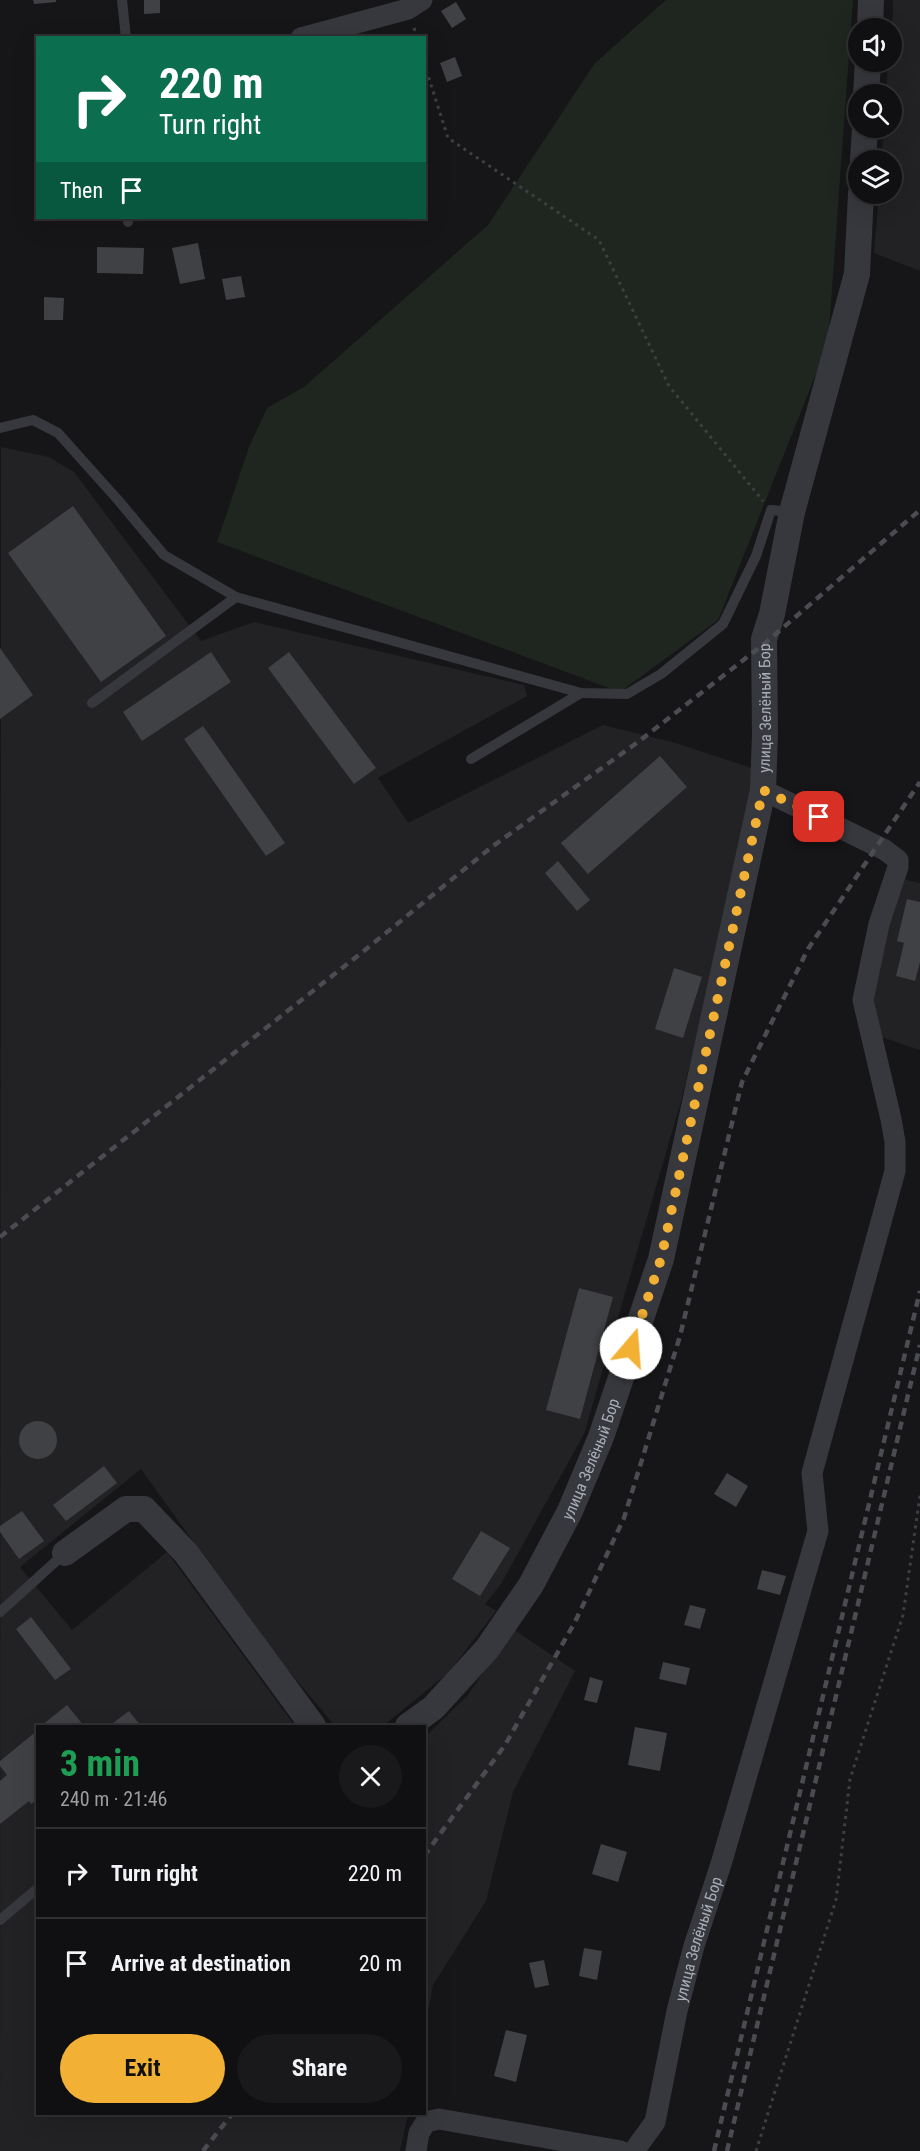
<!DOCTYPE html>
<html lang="en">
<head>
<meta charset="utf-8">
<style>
	:root { --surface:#101012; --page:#19191b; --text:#f1f3f6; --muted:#9c9d9f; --line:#303032; --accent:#f2b134 }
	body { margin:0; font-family:"Roboto Condensed",sans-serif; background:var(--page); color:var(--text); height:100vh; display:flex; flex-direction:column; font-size:22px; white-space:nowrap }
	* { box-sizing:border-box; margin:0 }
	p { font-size:20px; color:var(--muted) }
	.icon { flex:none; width:33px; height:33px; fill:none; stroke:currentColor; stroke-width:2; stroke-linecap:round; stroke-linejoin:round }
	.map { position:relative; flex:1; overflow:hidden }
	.details { position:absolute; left:36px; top:1725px; width:390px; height:390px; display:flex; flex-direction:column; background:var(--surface); border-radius:0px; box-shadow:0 6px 24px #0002,0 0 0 2px var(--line) }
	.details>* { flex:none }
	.guide { position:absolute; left:36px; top:36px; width:390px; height:183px; border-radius:0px; box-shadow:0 6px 24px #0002,0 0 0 2px var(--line); background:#0b6e4f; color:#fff; overflow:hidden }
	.fabs { position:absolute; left:848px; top:18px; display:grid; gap:12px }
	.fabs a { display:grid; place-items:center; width:54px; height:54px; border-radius:50%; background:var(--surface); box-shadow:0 6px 24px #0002,0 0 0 2px var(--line); font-size:30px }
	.pin { position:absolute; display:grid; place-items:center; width:51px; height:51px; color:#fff; margin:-26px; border-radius:12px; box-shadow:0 3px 9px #0006 }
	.me { position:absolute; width:66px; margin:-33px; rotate:18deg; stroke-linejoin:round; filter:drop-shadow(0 0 4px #0008) }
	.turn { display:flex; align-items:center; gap:21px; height:126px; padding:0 24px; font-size:27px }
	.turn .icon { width:78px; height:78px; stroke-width:2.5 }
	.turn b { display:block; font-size:42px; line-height:51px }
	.then { display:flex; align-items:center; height:57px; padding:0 24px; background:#0003; gap:12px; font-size:22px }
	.round { display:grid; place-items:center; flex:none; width:63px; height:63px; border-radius:32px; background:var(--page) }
	.overview { display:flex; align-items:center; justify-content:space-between; height:102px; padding:0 24px }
	h1 { font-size:36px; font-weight:700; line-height:45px; color:#1e9e55 }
	.action { display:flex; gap:12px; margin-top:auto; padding:12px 24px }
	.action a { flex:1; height:69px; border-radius:36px; background:var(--accent); color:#111; font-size:24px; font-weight:700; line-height:69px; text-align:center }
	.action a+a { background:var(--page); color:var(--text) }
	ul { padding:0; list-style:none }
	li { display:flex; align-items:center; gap:18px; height:90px; padding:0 24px; border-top:2px solid var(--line) }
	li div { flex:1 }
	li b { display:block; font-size:22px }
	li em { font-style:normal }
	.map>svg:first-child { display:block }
</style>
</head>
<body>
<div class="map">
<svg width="920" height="2151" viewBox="0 0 920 2151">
	<rect width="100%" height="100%" fill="#161618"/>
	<!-- built -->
	<g fill="#222225">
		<path d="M 893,0 L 920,0 L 920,271 L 874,253 L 879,194 L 891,194 L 891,160 L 881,160 L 884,128 L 891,128 L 891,94 L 886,94 L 888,62 L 891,62 Z"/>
		<path d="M 1,447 L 49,457 L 74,472 L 201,641 L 254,622 L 524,685 L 527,696 L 378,778 L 408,823 L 603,725 L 672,742 L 755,769 L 724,922 L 681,1101 L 584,1434 L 501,1584 L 485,1604 L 496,1611 L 448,1673 L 383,1726 L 335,1726 L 273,1652 L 141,1469 L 20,1567 L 72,1630 L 167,1552 L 295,1726 L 38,1726 L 38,2114 L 408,2114 L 400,2151 L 0,2151 Z"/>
		<path d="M 899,878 L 920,883 L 920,1050 L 861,1030 Z"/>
		<path d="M 513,1629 L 575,1671 L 513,1792 L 486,1901 L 433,1985 L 425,2028 L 425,1737 L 468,1695 Z"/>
	</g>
	<!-- green -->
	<path fill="#1e261f" d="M 666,0 L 853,0 L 828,344 L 718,620 L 620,692 L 217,542 L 249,447 L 267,408 L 304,387 L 488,225 L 595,63 Z"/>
	<!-- building -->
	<g fill="#404145">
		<path d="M 33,0 L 56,0 L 56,2 L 34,4 Z"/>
		<path d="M 144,0 L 160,0 L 160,13 L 144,14 Z"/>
		<path d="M 456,2 L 466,19 L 452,28 L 441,11 Z"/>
		<path d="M 455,57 L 462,76 L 447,82 L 440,63 Z"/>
		<path d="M 198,243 L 205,279 L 180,284 L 172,248 Z"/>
		<path d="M 97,247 L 144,248 L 143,274 L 97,273 Z"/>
		<path d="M 241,276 L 245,297 L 226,300 L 222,279 Z"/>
		<path d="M 44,297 L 64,298 L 63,320 L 44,320 Z"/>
		<path d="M 73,506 L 166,636 L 101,682 L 8,553 Z"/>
		<path d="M 0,648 L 33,695 L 0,719 Z"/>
		<path d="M 211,652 L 231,682 L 142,741 L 123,712 Z"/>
		<path d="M 289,652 L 376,768 L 354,784 L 268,668 Z"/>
		<path d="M 203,726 L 285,843 L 266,856 L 184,739 Z"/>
		<path d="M 660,756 L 687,787 L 588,874 L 561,843 Z"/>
		<path d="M 558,861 L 590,900 L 577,911 L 545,873 Z"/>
		<path d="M 907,899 L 920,902 L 920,962 L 915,981 L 896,976 L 904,943 L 897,941 Z"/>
		<path d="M 674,968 L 702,977 L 683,1038 L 655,1029 Z"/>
		<path d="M 579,1288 L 613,1297 L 580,1419 L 546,1410 Z"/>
		<circle cx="38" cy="1440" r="19"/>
		<path d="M 104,1466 L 117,1483 L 66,1521 L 53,1505 Z"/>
		<path d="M 727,1473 L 748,1486 L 736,1507 L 714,1494 Z"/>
		<path d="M 22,1511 L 44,1541 L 19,1559 L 0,1532 L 0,1526 Z"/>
		<path d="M 481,1531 L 510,1548 L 480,1596 L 452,1579 Z"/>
		<path d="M 762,1570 L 786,1576 L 780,1595 L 757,1589 Z"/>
		<path d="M 690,1605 L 706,1609 L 700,1629 L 684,1625 Z"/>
		<path d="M 31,1617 L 71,1669 L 55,1680 L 16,1629 Z"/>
		<path d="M 663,1662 L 690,1668 L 686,1685 L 659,1679 Z"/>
		<path d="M 590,1677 L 603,1681 L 597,1703 L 584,1700 Z"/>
		<path d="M 67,1705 L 84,1726 L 41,1726 Z"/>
		<path d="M 129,1711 L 141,1726 L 109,1726 Z"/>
		<path d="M 635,1727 L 667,1733 L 660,1771 L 628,1765 Z"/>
		<path d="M 38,1730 L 38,1799 L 31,1804 L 29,1801 L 0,1824 L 0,1781 L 7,1775 L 0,1766 L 0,1761 Z"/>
		<path d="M 601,1844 L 627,1852 L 618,1882 L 592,1874 Z"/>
		<path d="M 584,1948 L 602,1951 L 597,1980 L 579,1976 Z"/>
		<path d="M 544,1960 L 549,1985 L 535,1988 L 529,1963 Z"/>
		<path d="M 506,2030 L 527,2035 L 516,2082 L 494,2076 Z"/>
	</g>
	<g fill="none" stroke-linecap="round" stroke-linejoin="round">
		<!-- path -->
		<g stroke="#3d3f44" stroke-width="3" stroke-dasharray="3 4.5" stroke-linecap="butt">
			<path d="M 414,28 L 417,38"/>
			<path d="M 424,63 L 448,138 L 599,240 L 669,386 L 763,501"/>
			<path d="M 756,2151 L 836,1900 L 850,1779 L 903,1615 L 920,1495"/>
		</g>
		<!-- service -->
		<g stroke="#37383d" stroke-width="10">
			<path d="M 122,0 L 126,38"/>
			<path d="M 128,218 L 128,222"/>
			<path d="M 0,428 L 33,420 L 58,433 L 118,500 L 164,555 L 236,597 L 581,693 L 627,694 L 661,674 L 723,624 L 756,556 L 771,510 L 792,512"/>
			<path d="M 92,703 L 236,597"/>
			<path d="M 471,759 L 581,693"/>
			<path d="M 0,1612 L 65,1553"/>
			<path d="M 0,1920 L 38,1888"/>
		</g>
		<!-- minor -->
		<g stroke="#37383d" stroke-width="21">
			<path d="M 301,38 L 408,9 L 422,0"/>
			<path d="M 416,2151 L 419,2133 L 426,2122 L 439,2119 L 621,2151"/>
			<path id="s1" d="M 634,2151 L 655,2122 L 677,2011 L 694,1946 L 721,1864 L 818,1531 L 812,1473 L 895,1171 L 895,1142 L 891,1119 L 863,1000 L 879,924 L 898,867 L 898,860 L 885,850 L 763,790"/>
		</g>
		<!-- tertiary -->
		<g stroke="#37383d" stroke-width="26">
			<path d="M 870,28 L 871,0"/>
			<path d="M 866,94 L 868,62"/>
			<path d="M 863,160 L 865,128"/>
			<path d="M 65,1553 L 126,1509 L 144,1509 L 186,1553 L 313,1726"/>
			<path id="s2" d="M 408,1726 L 433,1708 L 487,1649 L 531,1585 L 570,1511 L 601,1437 L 661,1259 L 763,790 L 765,734 L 764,639 L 772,614 L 792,512 L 857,274 L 861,194"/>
		</g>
		<!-- rail -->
		<g stroke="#4a4c52" stroke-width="4.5" stroke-dasharray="8 6" stroke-linecap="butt">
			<path d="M 0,1237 L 360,954 L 493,846 L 638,742 L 764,644 L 920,510"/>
			<path d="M 424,1856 L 505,1745 L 575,1622 L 624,1518 L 680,1336 L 742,1082 L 808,949 L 920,782"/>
			<path d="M 203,2151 L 232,2114"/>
			<path d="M 714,2151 L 920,1291"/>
			<path d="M 727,2151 L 920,1345"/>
		</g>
	</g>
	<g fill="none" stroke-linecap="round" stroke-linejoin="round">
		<!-- route -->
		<path stroke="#f2b134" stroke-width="10" stroke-dasharray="0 18" d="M 631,1348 L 661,1259 L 763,790 L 819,817"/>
	</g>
	<g text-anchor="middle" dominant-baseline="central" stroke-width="6" stroke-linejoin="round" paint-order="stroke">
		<!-- street labels -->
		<g font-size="16" fill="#a8adb8" stroke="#111113">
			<text stroke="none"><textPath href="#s2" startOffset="1102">улица Зелёный Бор</textPath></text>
			<text stroke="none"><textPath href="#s2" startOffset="328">улица Зелёный Бор</textPath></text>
			<text stroke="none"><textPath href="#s1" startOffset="224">улица Зелёный Бор</textPath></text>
		</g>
	</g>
</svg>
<div class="fabs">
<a><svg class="icon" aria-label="sound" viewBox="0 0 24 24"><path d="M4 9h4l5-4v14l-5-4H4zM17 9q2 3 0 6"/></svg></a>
<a><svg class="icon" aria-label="search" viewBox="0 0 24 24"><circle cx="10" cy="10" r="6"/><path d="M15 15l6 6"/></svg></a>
<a><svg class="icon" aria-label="layers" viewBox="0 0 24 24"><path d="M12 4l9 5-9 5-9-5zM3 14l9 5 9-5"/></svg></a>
</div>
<div class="pin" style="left:819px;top:817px;background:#d93025"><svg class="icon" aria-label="arrive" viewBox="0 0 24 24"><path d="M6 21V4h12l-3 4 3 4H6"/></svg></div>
<svg class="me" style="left:631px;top:1348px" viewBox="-20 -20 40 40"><circle r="19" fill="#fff"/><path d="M0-13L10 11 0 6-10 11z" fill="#f2b134"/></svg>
<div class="guide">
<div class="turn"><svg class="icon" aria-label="right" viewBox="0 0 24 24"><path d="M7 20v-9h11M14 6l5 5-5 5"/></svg><div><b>220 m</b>Turn right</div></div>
<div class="then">Then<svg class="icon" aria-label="arrive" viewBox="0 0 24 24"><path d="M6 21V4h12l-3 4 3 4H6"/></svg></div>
</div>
<section class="details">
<div class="overview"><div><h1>3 min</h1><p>240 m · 21:46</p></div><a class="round"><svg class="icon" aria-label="close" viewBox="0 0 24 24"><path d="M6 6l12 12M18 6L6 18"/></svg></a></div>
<ul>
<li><svg class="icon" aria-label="right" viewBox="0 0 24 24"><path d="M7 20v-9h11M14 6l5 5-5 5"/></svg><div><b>Turn right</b></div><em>220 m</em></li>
<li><svg class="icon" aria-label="arrive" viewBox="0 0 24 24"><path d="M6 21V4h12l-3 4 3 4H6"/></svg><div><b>Arrive at destination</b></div><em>20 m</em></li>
</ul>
<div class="action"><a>Exit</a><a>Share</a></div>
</section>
</div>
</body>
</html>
